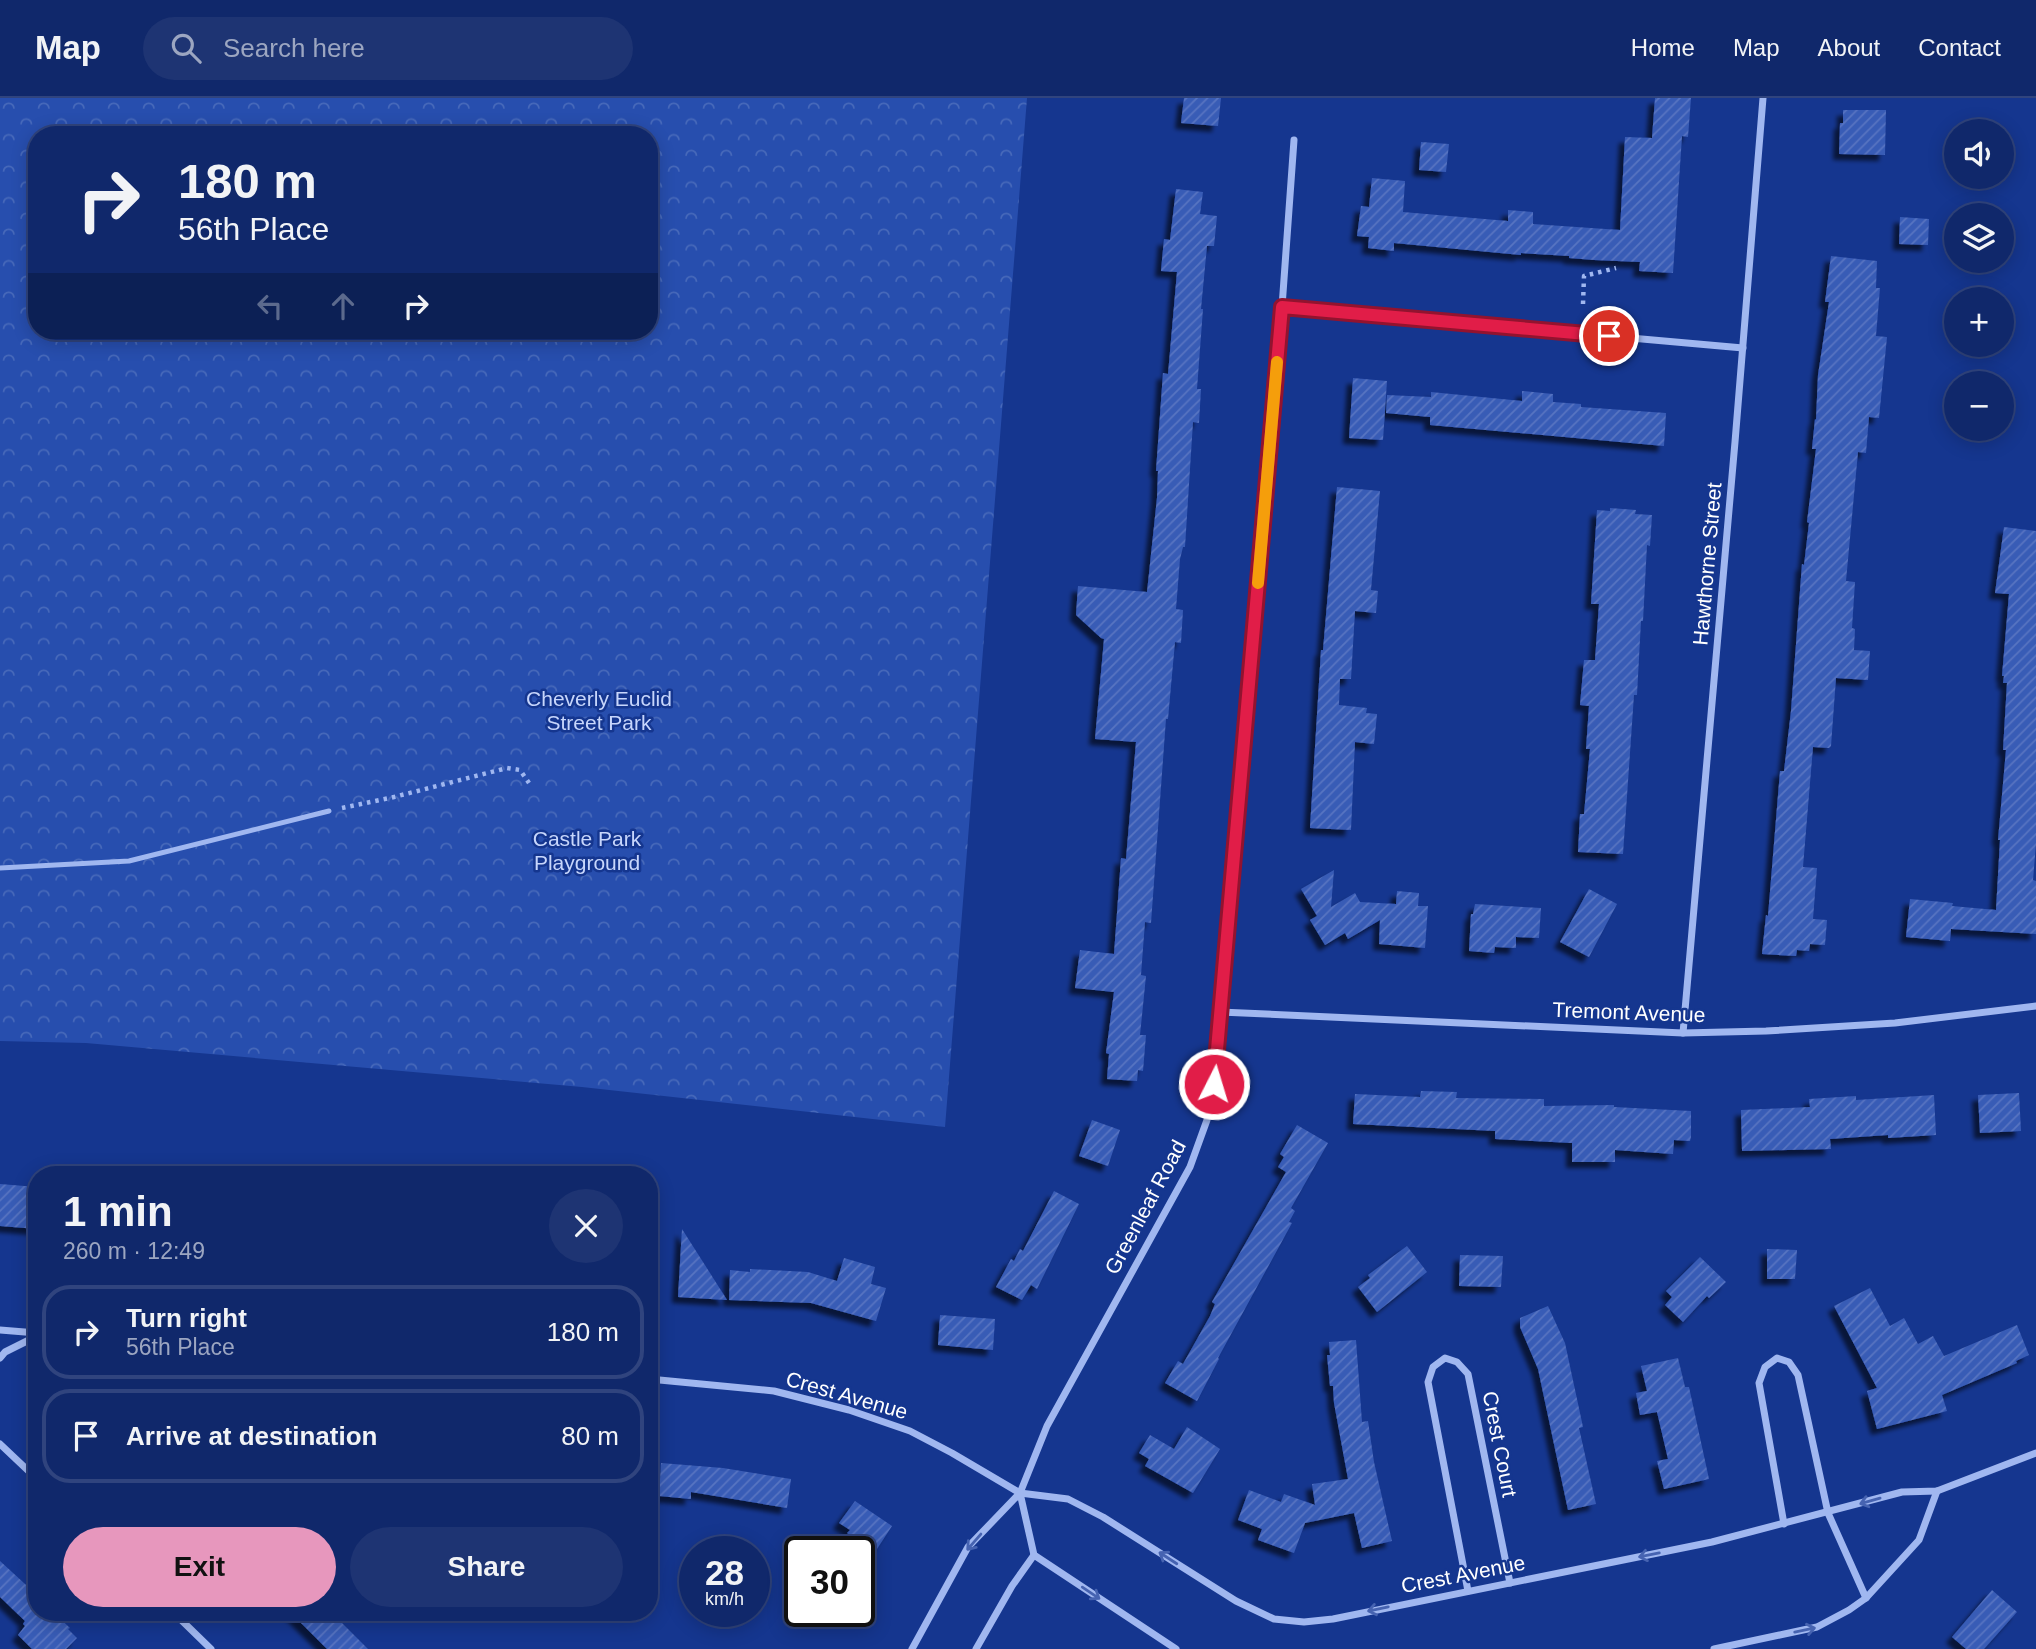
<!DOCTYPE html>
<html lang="en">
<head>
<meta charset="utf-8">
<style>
	:root { --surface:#10286b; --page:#1e3473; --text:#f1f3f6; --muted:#9ca6c1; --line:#30447e; --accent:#e797bd }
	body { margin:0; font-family:Arial,sans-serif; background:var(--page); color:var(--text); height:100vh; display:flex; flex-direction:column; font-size:26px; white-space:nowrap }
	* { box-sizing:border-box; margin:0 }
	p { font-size:23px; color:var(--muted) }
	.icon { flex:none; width:38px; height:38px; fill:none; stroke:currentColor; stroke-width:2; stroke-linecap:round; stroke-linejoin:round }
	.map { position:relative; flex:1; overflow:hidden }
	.sheet { position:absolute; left:28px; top:1068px; width:630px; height:455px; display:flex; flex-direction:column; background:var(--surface); border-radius:28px; box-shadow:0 4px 18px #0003,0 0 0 2px var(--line) }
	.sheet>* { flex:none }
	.banner { position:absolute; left:28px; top:28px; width:630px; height:214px; border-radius:28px; box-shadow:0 4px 18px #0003,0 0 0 2px var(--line); background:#10286b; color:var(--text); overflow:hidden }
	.controls { position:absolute; left:1944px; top:21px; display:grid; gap:14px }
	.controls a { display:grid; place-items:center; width:70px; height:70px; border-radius:50%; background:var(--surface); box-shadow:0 4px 18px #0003,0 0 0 2px var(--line); font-size:35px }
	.speed { position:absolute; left:679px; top:1438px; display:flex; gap:14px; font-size:35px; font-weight:700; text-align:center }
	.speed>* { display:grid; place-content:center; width:91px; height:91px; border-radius:50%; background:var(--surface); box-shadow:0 4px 18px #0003,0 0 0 2px var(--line); line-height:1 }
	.speed small { font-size:18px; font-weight:400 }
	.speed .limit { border:4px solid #111; border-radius:10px; background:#fff; color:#111 }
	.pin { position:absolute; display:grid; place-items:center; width:60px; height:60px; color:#fff; margin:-30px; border:4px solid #fff; border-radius:50%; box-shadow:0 2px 7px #0007 }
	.me { position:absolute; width:77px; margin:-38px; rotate:5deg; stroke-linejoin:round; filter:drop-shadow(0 0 5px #0008) }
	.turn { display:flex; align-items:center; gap:24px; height:147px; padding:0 35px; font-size:32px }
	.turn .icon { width:91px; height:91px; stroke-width:2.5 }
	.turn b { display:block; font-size:49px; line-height:60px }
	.lanes { display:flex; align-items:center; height:66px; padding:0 35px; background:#0003; justify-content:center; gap:35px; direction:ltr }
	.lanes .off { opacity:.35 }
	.round { display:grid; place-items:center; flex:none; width:74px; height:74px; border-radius:37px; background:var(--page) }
	.head { display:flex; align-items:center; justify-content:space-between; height:119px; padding:0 35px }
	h1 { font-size:42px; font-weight:600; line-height:52px }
	.action { display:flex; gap:14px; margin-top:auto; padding:14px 35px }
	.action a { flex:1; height:80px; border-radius:42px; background:var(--accent); color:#111; font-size:28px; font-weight:600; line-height:80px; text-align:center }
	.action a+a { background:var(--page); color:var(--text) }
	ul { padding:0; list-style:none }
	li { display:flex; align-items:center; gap:21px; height:94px; margin:0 14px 10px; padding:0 21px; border:4px solid var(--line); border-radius:28px }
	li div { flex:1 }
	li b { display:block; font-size:26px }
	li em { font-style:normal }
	header { display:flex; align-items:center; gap:42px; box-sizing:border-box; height:98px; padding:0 35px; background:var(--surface); border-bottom:2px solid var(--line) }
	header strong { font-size:33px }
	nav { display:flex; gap:38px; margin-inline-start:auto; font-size:24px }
	.search { width:490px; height:63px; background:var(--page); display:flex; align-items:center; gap:18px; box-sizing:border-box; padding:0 24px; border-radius:38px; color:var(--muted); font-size:26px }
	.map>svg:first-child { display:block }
</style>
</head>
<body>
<header>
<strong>Map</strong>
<div class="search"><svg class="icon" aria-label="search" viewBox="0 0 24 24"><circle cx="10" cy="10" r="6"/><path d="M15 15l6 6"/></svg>Search here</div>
<nav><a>Home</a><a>Map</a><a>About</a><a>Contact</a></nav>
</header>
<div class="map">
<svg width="2036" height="1551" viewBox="0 0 2036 1551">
	<defs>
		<pattern id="park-crowns" width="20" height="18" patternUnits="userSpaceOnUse" patternTransform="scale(1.75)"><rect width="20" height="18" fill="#274eae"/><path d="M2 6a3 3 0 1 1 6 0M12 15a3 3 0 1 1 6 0" fill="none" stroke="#4769ba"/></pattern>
		<pattern id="building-hatch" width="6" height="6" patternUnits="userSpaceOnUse" patternTransform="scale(1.75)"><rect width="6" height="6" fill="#395cb6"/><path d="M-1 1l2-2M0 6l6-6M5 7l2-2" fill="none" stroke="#5774c1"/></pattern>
		<filter id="shadow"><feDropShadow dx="-6" dy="6" stdDeviation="2" flood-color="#0009"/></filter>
	</defs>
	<rect width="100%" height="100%" fill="#15368f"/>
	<!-- park -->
	<path fill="url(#park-crowns)" fill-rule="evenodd" d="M 0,0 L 1027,0 L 945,1029 L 582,989 L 86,945 L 0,943 ZM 37,37 L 649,37 L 649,233 L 37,233 Z"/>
	<!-- building -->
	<g fill="url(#building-hatch)" filter="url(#shadow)">
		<path d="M 1184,0 L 1221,0 L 1218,28 L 1181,25 Z"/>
		<path d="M 1655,0 L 1691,0 L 1688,39 L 1682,38 L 1673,175 L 1639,173 L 1640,164 L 1594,162 L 1569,160 L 1569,158 L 1521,155 L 1521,157 L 1394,145 L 1394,153 L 1368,150 L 1369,139 L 1357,138 L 1361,108 L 1369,109 L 1372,80 L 1405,83 L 1403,114 L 1508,123 L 1508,112 L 1533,114 L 1533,126 L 1620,132 L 1625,39 L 1652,40 Z"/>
		<path d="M 1843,12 L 1886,12 L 1885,57 L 1839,56 L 1840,25 L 1843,25 Z"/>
		<path d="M 1421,44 L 1449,46 L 1446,74 L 1419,72 Z"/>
		<path d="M 1176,91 L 1203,94 L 1200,116 L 1217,118 L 1214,148 L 1207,148 L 1201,211 L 1203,211 L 1197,291 L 1201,291 L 1199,325 L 1193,324 L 1185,449 L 1183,449 L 1180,461 L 1176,511 L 1183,512 L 1181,545 L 1175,544 L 1168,621 L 1166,621 L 1151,825 L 1145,824 L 1141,877 L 1146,878 L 1140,937 L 1146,937 L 1143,973 L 1138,972 L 1137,983 L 1107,981 L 1109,956 L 1106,955 L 1114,894 L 1075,890 L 1080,852 L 1114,856 L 1121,760 L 1126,761 L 1136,644 L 1095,641 L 1104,541 L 1101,540 L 1076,517 L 1078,488 L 1147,494 L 1157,400 L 1158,373 L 1156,373 L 1163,275 L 1168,276 L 1177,174 L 1161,173 L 1164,141 L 1170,142 Z"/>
		<path d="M 1900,119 L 1929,121 L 1928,147 L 1899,146 Z"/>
		<path d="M 1831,158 L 1877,163 L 1876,190 L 1880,190 L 1876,238 L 1887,239 L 1879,320 L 1869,319 L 1866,355 L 1858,354 L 1846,483 L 1855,484 L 1852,530 L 1855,531 L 1854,552 L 1870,553 L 1868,582 L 1836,580 L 1831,648 L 1829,650 L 1813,649 L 1803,769 L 1817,770 L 1813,821 L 1827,822 L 1825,847 L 1810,846 L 1809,853 L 1797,852 L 1796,858 L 1762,856 L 1766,817 L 1768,818 L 1780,673 L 1784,673 L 1791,613 L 1802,466 L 1804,467 L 1809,425 L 1807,424 L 1816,351 L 1812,351 L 1815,321 L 1816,322 L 1818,277 L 1829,204 L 1825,204 Z"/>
		<path d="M 1353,280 L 1387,283 L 1383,342 L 1349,340 Z"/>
		<path d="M 1522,293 L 1553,296 L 1553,304 L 1581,306 L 1581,309 L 1666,315 L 1664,348 L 1430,327 L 1430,319 L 1386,315 L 1387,297 L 1431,299 L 1431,294 L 1522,303 Z"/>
		<path d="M 1337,389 L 1380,393 L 1371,492 L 1378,493 L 1376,515 L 1355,513 L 1351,581 L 1340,581 L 1339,607 L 1367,610 L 1366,615 L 1377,616 L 1374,646 L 1355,644 L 1351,732 L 1310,730 L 1321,552 L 1323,552 Z"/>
		<path d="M 1610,410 L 1636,412 L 1635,416 L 1652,417 L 1650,448 L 1647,447 L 1643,523 L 1641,523 L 1637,597 L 1634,597 L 1623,756 L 1578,754 L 1580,716 L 1584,716 L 1590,651 L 1586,651 L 1589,608 L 1580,607 L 1584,562 L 1595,562 L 1599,506 L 1591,506 L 1597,412 L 1610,413 Z"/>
		<path d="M 2004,429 L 2036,433 L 2036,746 L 2033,782 L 2036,783 L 2036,836 L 1951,831 L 1950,843 L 1906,839 L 1910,801 L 1953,805 L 1952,808 L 1996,812 L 2000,742 L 1998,742 L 2006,652 L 2003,652 L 2007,585 L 2003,585 L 2004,578 L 2002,578 L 2009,496 L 1995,495 Z"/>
		<path d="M 1334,772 L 1331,809 L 1355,795 L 1360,804 L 1396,806 L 1397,793 L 1419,795 L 1418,808 L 1428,808 L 1425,850 L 1379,846 L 1380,822 L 1348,841 L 1345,835 L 1325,847 L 1310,822 L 1317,818 L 1301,791 Z"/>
		<path d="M 1589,791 L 1617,806 L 1589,859 L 1560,844 Z"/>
		<path d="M 1475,806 L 1541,810 L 1539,840 L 1516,839 L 1516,850 L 1495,849 L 1494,855 L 1469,853 L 1471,816 L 1473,816 Z"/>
		<path d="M 1421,993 L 1457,994 L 1456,1000 L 1544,1001 L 1544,1008 L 1614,1007 L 1614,1009 L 1691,1013 L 1691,1039 L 1690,1043 L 1674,1042 L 1673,1056 L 1615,1052 L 1615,1064 L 1572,1064 L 1572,1045 L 1495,1041 L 1495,1033 L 1353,1026 L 1355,996 L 1420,999 Z"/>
		<path d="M 2019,995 L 2021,1033 L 1980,1035 L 1978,997 Z"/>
		<path d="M 1934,997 L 1936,1037 L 1888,1040 L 1888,1037 L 1830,1041 L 1831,1051 L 1742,1053 L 1741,1012 L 1810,1009 L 1809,1001 L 1856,998 L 1856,1002 Z"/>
		<path d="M 1092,1022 L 1120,1032 L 1108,1068 L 1079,1058 Z"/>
		<path d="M 1297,1027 L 1328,1045 L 1291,1110 L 1295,1113 L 1289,1124 L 1292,1125 L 1218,1260 L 1219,1261 L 1197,1303 L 1165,1285 L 1178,1263 L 1183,1266 L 1210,1218 L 1215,1206 L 1212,1204 L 1286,1074 L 1278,1069 L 1284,1059 L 1280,1056 Z"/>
		<path d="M 0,1086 L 37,1089 L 37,1131 L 0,1128 Z"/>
		<path d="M 1054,1093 L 1079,1106 L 1037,1191 L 1031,1187 L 1022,1202 L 996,1189 L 1011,1161 L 1014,1163 L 1020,1151 L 1023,1153 Z"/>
		<path d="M 682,1131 L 710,1175 L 727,1202 L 678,1199 Z"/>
		<path d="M 1407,1148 L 1427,1174 L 1377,1214 L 1358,1189 L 1370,1180 L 1368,1177 Z"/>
		<path d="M 1767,1151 L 1797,1152 L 1795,1181 L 1767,1181 Z"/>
		<path d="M 1460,1157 L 1503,1158 L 1501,1189 L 1459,1188 Z"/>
		<path d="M 1700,1159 L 1726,1184 L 1709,1200 L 1707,1198 L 1683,1224 L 1665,1207 L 1672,1199 L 1666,1193 Z"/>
		<path d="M 844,1160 L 875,1169 L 871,1186 L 886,1190 L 876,1223 L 811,1205 L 729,1202 L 730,1172 L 750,1174 L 750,1171 L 808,1174 L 837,1183 Z"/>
		<path d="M 1870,1190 L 1890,1228 L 1904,1220 L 1918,1246 L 1933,1238 L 1944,1258 L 2017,1227 L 2029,1257 L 2016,1263 L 2017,1265 L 1942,1297 L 1947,1313 L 1877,1331 L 1867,1293 L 1877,1290 L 1834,1208 Z"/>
		<path d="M 1548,1208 L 1565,1245 L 1583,1329 L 1579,1330 L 1596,1406 L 1568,1412 L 1538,1271 L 1520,1229 L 1520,1220 Z"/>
		<path d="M 940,1217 L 995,1221 L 993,1252 L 938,1247 Z"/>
		<path d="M 1356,1242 L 1362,1324 L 1368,1323 L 1374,1364 L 1392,1443 L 1362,1450 L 1354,1415 L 1305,1425 L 1294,1455 L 1258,1442 L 1262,1431 L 1238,1422 L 1249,1392 L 1281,1404 L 1284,1396 L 1315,1407 L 1312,1386 L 1348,1381 L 1334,1305 L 1333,1288 L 1330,1288 L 1327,1257 L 1330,1257 L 1329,1244 Z"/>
		<path d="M 1678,1260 L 1685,1289 L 1689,1289 L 1709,1381 L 1664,1391 L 1657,1363 L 1668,1361 L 1657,1314 L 1640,1317 L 1636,1295 L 1647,1293 L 1641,1268 Z"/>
		<path d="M 1187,1329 L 1220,1351 L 1193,1395 L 1145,1368 L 1149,1361 L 1139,1355 L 1150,1337 L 1174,1351 Z"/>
		<path d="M 661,1365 L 723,1370 L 791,1381 L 787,1410 L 691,1394 L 691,1401 L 659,1398 Z"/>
		<path d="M 855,1403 L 892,1428 L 875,1454 L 847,1435 L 850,1432 L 839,1425 Z"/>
		<path d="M 0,1463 L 37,1497 L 37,1514 L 53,1514 L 70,1530 L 68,1531 L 77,1540 L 66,1551 L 32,1551 L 18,1537 L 25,1528 L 23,1526 L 25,1523 L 0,1499 Z"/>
		<path d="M 1992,1492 L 2017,1514 L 1984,1551 L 1966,1551 L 1952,1539 Z"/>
		<path d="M 290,1514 L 331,1514 L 368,1551 L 327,1551 Z"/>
	</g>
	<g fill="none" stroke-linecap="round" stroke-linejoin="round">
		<!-- path -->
		<g stroke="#a0b7f0" stroke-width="4.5" stroke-dasharray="3.5 5" stroke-linecap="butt">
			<path d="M 1583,206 L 1584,178 L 1616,170"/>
			<path d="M 342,710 L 394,699 L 507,670 L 520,672 L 529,685"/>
		</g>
		<!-- lane -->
		<path stroke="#a0b7f0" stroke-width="5" d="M 0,770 L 129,763 L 329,713"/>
		<!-- street -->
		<g stroke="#a0b7f0" stroke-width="7">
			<path d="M 1282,209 L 1743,250"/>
			<path d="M 1220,914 L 1683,935 L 1766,933 L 1895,925 L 2036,908"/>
			<path d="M 1683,935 L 1735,344 L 1763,0"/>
			<path d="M 0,1232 L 37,1235"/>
			<path d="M 0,1260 L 5,1254 L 37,1238"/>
			<path d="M 649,1281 L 774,1293 L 849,1312 L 910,1333 L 952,1355 L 1020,1395 L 1068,1401 L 1103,1419 L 1236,1503 L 1274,1521 L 1304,1524 L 1333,1521 L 1712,1444 L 1902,1394 L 1937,1393 L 2036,1355"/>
			<path d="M 0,1346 L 37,1381"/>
			<path d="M 1020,1395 L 1034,1457 L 1176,1551"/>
			<path d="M 1784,1426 L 1759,1285 L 1765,1269 L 1777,1260 L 1789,1264 L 1798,1277 L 1828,1415 L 1866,1500"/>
			<path d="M 1468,1493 L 1428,1284 L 1433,1269 L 1445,1260 L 1457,1264 L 1468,1276 L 1510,1485"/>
			<path d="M 173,1514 L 211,1551"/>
			<path d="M 912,1551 L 968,1449 L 1020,1395 L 1047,1328 L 1190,1069 L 1207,1022 L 1214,986 L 1282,209 L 1294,42"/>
			<path d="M 976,1551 L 1012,1488 L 1034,1457"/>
			<path d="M 1714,1551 L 1817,1529 L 1849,1512 L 1866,1500 L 1919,1442 L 1937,1393"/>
		</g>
	</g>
	<!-- one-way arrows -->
	<defs><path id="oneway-shaft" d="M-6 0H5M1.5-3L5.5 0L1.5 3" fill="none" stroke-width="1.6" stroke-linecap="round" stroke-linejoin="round" transform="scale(1.75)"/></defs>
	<g stroke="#4663b1">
		<use href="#oneway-shaft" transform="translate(1870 1403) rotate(164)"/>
		<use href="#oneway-shaft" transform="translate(974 1444) rotate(131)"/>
		<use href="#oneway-shaft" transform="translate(1649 1457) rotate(169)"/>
		<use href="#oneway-shaft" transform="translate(1168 1460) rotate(-147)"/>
		<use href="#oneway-shaft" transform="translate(1091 1495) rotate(34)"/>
		<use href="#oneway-shaft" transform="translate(1378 1511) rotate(168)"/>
		<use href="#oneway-shaft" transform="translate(1805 1532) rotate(-12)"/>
	</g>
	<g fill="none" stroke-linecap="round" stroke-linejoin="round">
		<!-- route casing -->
		<g stroke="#92132f" stroke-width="18">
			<path id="route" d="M 1214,986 L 1282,209 L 1609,238"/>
		</g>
		<!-- route -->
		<use href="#route" stroke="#e11d48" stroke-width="12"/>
		<!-- slow -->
		<path stroke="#f59e0b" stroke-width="12" d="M 1258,485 L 1277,264"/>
	</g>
	<g text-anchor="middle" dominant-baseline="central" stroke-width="5" stroke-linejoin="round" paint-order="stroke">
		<!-- street labels -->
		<g font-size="21" fill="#fff" stroke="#15368f">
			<text transform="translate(1707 466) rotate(-85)">Hawthorne Street</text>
			<text transform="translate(1629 914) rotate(2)">Tremont Avenue</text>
			<text transform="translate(1145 1109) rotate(-62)">Greenleaf Road</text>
			<text transform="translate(847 1297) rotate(16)">Crest Avenue</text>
			<text transform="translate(1500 1346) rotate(79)">Crest Court</text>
			<text transform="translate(1463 1476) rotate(-11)">Crest Avenue</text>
		</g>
		<!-- park labels -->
		<g font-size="21" fill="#c7d6fc" stroke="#15368f">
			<text x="599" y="600">Cheverly Euclid<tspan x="599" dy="24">Street Park</tspan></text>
			<text x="587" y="740">Castle Park<tspan x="587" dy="24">Playground</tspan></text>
		</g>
	</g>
</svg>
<div class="controls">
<a><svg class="icon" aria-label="sound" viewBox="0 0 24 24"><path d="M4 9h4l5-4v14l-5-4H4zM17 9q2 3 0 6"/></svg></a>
<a><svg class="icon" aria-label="layers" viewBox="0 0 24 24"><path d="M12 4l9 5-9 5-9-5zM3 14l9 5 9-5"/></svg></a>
<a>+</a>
<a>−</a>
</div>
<div class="speed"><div>28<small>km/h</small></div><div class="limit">30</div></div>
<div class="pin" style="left:1609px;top:238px;background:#d93025"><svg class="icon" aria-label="arrive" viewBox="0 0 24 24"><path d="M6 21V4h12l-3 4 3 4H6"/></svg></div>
<svg class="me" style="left:1214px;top:986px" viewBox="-20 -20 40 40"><circle r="17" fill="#e11d48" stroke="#fff" stroke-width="3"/><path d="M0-11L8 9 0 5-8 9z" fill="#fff"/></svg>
<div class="banner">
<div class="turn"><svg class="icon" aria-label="right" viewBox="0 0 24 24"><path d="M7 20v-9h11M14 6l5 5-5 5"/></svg><div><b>180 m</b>56th Place</div></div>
<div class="lanes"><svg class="icon off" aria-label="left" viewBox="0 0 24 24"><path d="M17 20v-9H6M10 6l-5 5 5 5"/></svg><svg class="icon off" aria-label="ahead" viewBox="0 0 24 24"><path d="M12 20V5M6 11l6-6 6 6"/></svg><svg class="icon" aria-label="right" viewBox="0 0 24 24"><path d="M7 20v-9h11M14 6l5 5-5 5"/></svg></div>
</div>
<section class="sheet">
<div class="head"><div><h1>1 min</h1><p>260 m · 12:49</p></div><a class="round"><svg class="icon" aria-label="close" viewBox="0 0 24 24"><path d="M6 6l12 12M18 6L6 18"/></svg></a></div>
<ul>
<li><svg class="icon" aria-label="right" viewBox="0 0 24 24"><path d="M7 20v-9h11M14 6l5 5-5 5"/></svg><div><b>Turn right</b><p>56th Place</p></div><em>180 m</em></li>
<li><svg class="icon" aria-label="arrive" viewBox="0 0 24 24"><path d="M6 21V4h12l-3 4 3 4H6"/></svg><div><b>Arrive at destination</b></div><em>80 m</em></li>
</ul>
<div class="action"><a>Exit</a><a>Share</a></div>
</section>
</div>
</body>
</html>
